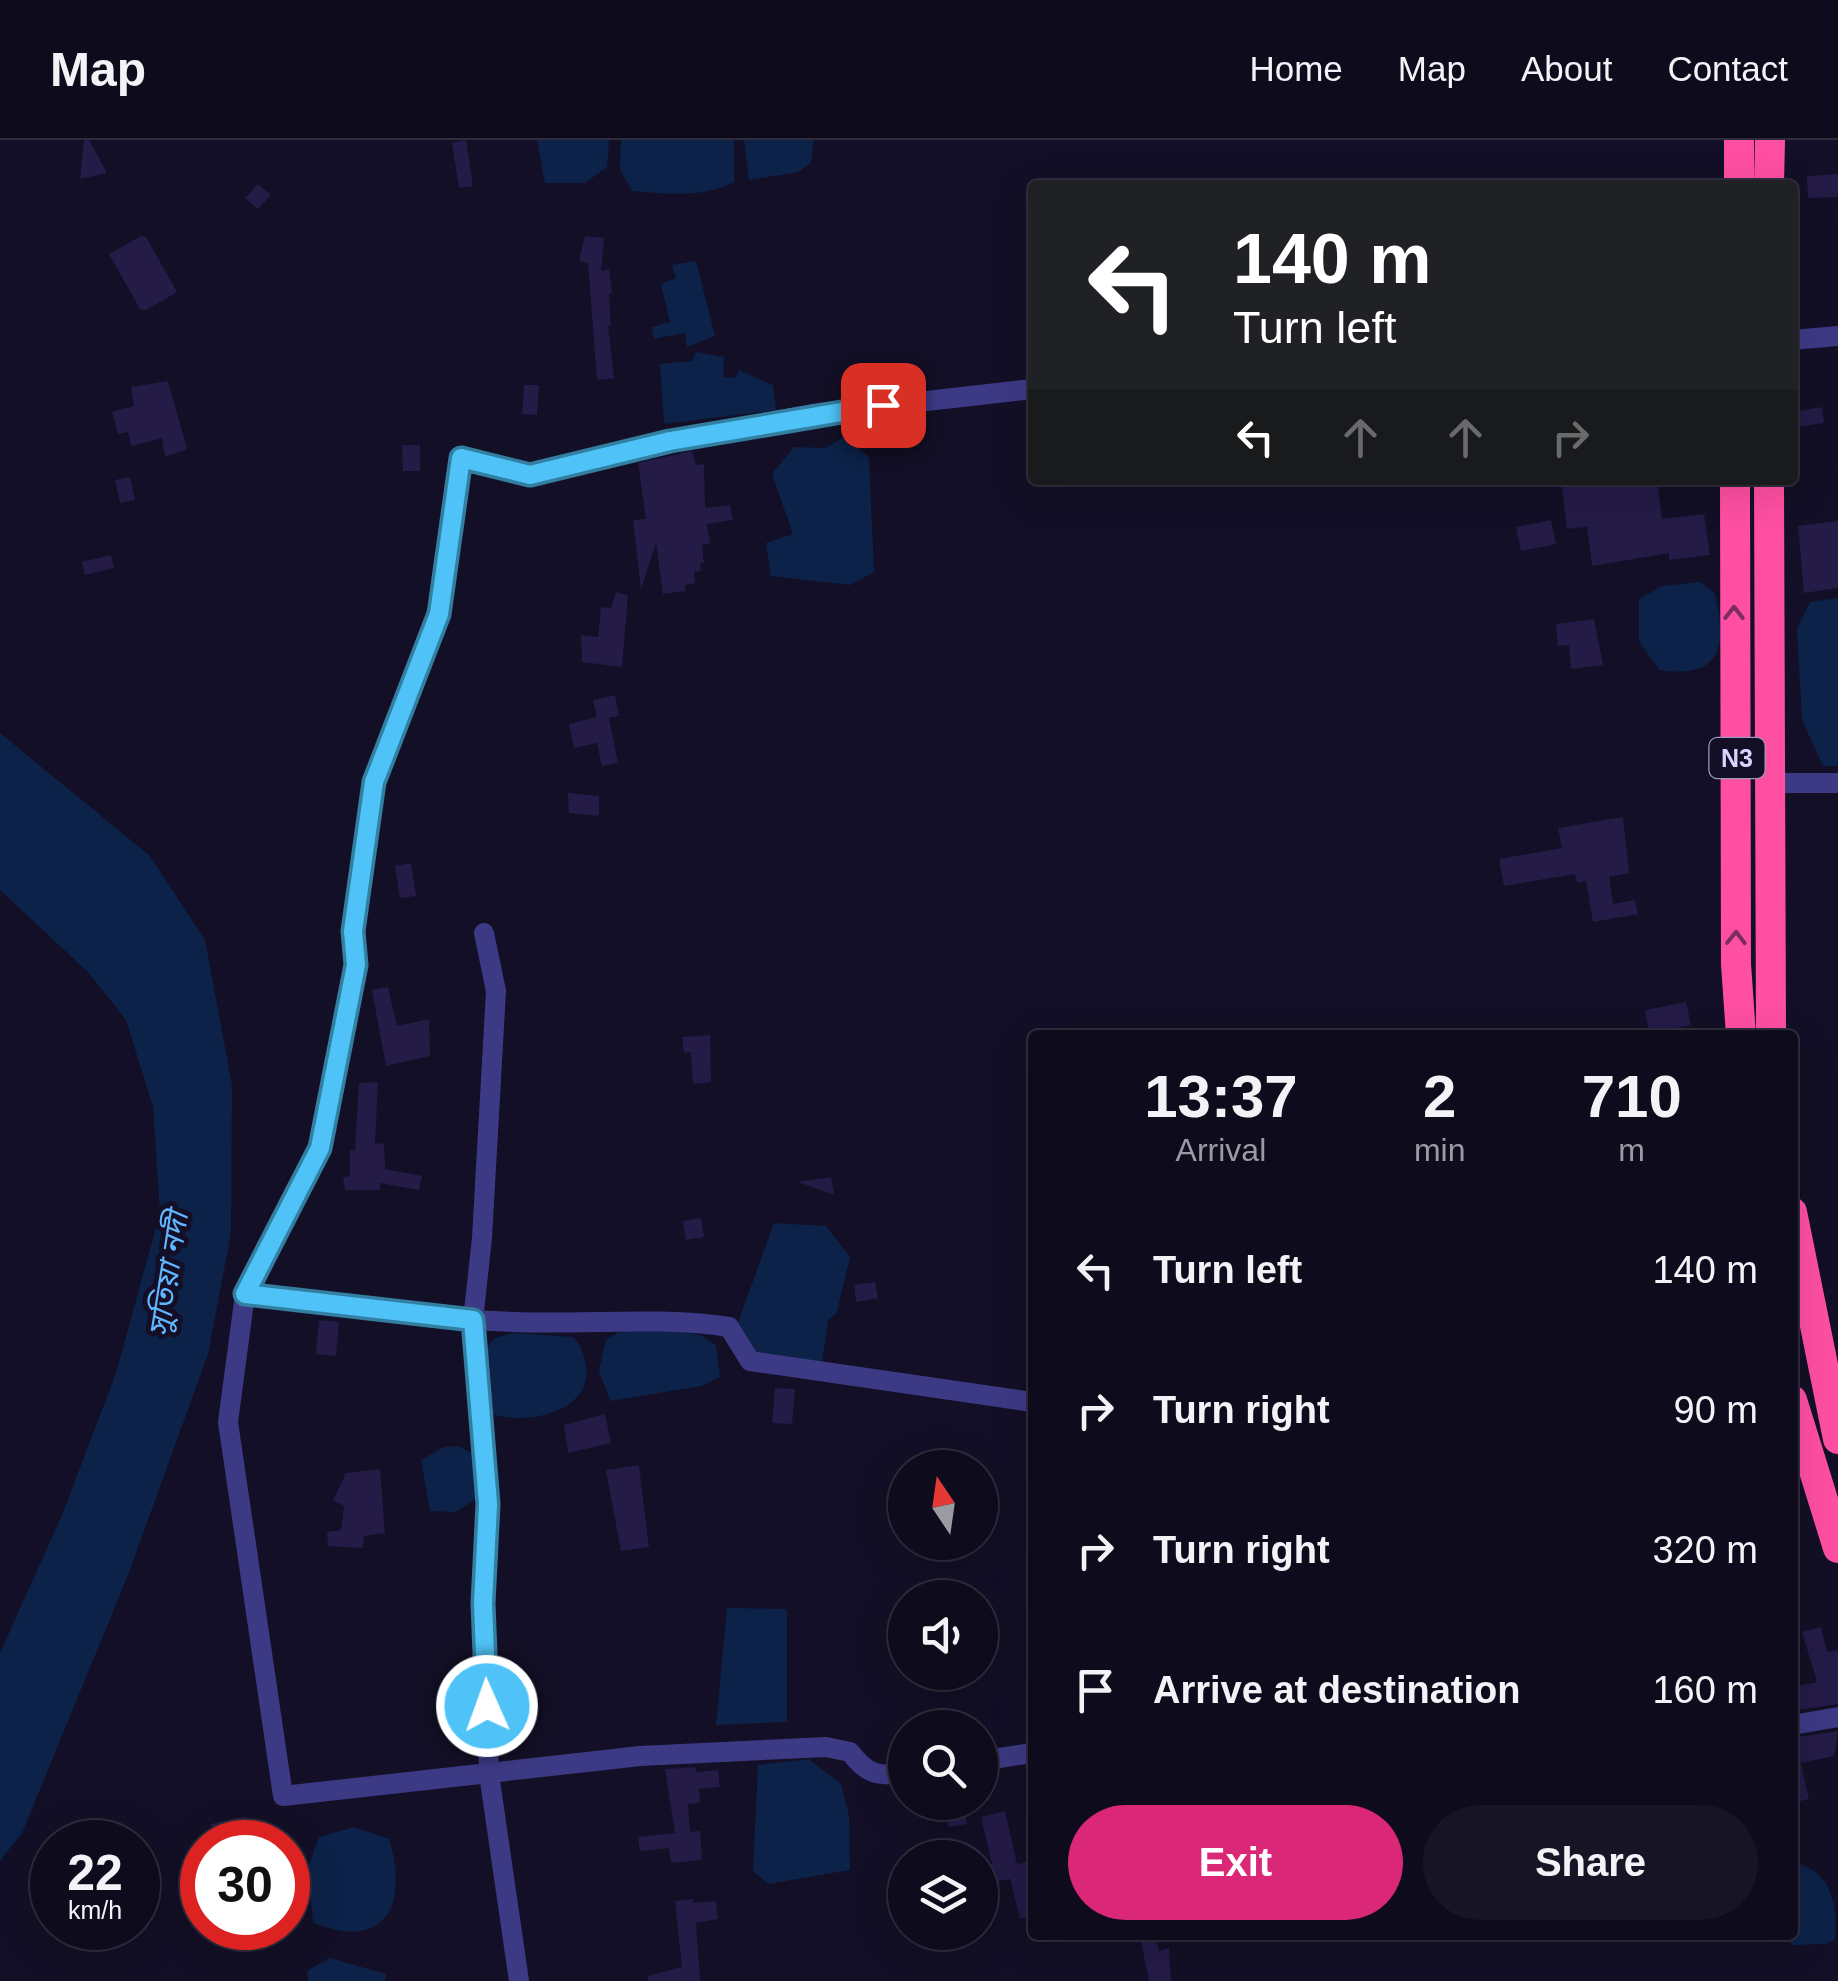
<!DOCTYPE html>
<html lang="en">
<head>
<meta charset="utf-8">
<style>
	:root { --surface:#0e0b1c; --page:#171425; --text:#f1f3f6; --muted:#9b9ba3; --line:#2e2b3b; --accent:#db2777 }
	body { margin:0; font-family:Arial,"Noto Sans Bengali",sans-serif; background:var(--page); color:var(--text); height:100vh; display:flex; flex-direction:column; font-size:38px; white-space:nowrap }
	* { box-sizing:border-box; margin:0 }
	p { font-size:32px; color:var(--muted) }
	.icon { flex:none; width:55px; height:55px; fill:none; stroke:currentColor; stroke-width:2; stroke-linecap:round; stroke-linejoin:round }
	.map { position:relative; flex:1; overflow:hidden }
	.panel { position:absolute; left:1028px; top:890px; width:770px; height:910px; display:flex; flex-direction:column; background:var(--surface); border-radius:10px; box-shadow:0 10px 40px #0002,0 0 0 2px var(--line) }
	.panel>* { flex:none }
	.top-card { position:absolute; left:1028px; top:40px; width:770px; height:305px; border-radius:10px; box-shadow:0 10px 40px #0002,0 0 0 2px var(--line); background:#202124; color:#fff; overflow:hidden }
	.needle { width:65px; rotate:347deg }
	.fabs { position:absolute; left:888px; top:1310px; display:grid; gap:20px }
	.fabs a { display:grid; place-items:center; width:110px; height:110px; border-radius:50%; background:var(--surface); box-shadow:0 10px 40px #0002,0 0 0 2px var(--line); font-size:50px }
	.speed { position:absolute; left:30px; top:1680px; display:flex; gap:20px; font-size:50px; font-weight:700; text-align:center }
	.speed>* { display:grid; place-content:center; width:130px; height:130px; border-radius:50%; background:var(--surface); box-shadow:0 10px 40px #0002,0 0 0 2px var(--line); line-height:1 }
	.speed small { font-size:25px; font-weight:400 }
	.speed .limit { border:15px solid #d22; background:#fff; color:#111 }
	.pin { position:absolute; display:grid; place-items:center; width:85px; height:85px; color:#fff; margin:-42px; border-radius:20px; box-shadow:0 5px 15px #0006 }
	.me { position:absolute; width:110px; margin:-55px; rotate:358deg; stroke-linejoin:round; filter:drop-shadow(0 0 8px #0008) }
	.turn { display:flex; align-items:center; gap:35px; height:210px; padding:0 40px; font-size:45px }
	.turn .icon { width:130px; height:130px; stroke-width:2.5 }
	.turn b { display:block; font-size:70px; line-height:85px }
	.lanes { display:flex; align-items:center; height:95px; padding:0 40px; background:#0003; justify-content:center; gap:50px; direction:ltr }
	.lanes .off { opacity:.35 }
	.eta { display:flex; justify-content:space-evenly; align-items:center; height:170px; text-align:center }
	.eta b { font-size:60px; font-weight:700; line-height:70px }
	.action { display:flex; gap:20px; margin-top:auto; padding:20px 40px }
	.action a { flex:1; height:115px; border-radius:60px; background:var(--accent); color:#fff; font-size:40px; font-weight:700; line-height:115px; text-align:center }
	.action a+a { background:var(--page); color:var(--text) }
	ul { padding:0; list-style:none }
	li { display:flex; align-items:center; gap:30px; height:140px; padding:0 40px }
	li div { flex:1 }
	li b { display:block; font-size:38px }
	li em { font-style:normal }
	header { display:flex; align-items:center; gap:60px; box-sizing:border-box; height:140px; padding:0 50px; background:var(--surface); border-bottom:2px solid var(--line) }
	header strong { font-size:48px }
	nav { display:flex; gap:55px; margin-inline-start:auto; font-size:35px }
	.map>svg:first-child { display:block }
</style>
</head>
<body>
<header>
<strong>Map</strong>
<nav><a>Home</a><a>Map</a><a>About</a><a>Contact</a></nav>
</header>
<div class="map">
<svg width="1838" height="1841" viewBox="0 0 1838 1841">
	<rect width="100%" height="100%" fill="#130f26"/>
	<!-- water -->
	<g fill="#0c2248">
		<path d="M 537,0 L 609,0 L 607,27 L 585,43 L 545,43 Z"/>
		<path d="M 621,0 L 734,0 L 734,42 C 706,58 664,54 632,51 L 620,30 Z"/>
		<path d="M 744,0 L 814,0 L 811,22 L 799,32 L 749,40 Z"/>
		<path d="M 696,121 L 715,196 L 687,207 L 685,193 L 654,199 L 652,187 L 670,182 L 661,144 L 676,138 L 672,125 Z"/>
		<path d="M 696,212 L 724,217 L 723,237 L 735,238 L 739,230 L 773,245 L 776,270 L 664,284 L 660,224 L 692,221 Z"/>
		<path d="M 845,296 L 869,317 L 874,432 L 850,445 L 771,436 L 766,403 L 793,394 L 772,334 L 794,307 L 826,308 Z"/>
		<path d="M 1700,442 L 1714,452 C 1728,503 1723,540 1659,530 L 1639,501 L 1639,459 L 1662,446 Z"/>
		<path d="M 1838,458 L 1838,626 L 1823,626 L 1802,580 L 1797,489 L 1810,462 Z"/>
		<path d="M 0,593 L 150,716 L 205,800 L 232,945 L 231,1093 L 208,1214 L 128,1435 L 22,1693 L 0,1721 L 0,1513 L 62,1375 L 116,1233 L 160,1073 L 153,967 L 126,880 L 89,833 L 0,750 Z"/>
		<path d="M 774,1083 L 826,1086 L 850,1117 L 837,1172 L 828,1180 L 822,1224 L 754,1218 L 737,1185 Z"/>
		<path d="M 667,1190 L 700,1195 L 716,1205 L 720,1237 L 702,1246 L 610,1261 L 599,1230 L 606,1200 L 619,1192 Z"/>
		<path d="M 515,1193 L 573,1197 C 582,1206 584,1214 586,1226 C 593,1274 521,1287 487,1272 C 486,1253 479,1218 491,1202 C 495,1196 508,1195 515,1193 Z"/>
		<path d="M 458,1306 L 473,1314 L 480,1335 L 475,1360 L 455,1372 L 430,1371 L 421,1320 L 444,1307 Z"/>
		<path d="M 727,1468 L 787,1469 L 787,1582 L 716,1585 Z"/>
		<path d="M 809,1619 L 841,1644 L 849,1676 L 850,1730 L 768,1744 L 753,1731 L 758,1625 Z"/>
		<path d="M 354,1687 L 389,1699 C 409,1764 386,1812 313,1783 L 308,1727 L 319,1697 Z"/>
		<path d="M 1793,1723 C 1831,1729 1838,1764 1835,1799 L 1826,1804 L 1792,1805 L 1785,1797 L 1792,1795 Z"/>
		<path d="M 330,1818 L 386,1834 L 385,1841 L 308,1841 L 307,1831 Z"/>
	</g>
	<!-- building -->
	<g fill="#241b47">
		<path d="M 84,0 L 89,0 L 107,33 L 80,39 Z"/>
		<path d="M 466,0 L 473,46 L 459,48 L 452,3 Z"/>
		<path d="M 1838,34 L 1838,57 L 1808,58 L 1807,36 Z"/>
		<path d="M 258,44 L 271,55 L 258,69 L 245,58 Z"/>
		<path d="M 141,96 L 146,97 L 177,152 L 146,170 L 140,169 L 109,114 Z"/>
		<path d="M 585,96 L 604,98 L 601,131 L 609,129 L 612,153 L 609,154 L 611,186 L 608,186 L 614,238 L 597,240 L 588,123 L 579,121 Z"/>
		<path d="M 168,241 L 187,309 L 165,317 L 162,298 L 131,306 L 128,292 L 118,294 L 112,272 L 134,266 L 131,247 Z"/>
		<path d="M 524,245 L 539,245 L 537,275 L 522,274 Z"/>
		<path d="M 1822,267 L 1824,283 L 1796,287 L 1794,272 Z"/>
		<path d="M 402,305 L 420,305 L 420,331 L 403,331 Z"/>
		<path d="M 692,311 L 696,325 L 704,324 L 705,368 L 730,365 L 733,380 L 707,384 L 710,404 L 702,405 L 704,423 L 700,423 L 701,431 L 694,432 L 695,443 L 685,445 L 686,451 L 663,454 L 656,403 L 641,449 L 633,380 L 646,379 L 638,323 Z"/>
		<path d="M 130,337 L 135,360 L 120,363 L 115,340 Z"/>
		<path d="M 1561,340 L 1657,340 L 1662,379 L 1704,374 L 1710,415 L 1669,420 L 1669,413 L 1592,426 L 1587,387 L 1567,389 Z"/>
		<path d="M 1551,380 L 1556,404 L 1521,411 L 1516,387 Z"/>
		<path d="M 1838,381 L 1838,448 L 1804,453 L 1798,386 Z"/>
		<path d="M 111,415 L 114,428 L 85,435 L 82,422 Z"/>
		<path d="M 616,452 L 628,456 L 622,527 L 582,522 L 581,495 L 598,497 L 601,467 L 611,468 Z"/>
		<path d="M 1594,479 L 1603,525 L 1571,529 L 1569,505 L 1558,506 L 1556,484 Z"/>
		<path d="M 615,555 L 619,576 L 609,578 L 618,623 L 602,626 L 597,603 L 574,608 L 569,584 L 597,577 L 593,560 Z"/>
		<path d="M 568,653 L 599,656 L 599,676 L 569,673 Z"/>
		<path d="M 1623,677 L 1629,733 L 1609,737 L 1613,764 L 1635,760 L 1638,774 L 1593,782 L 1586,741 L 1577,743 L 1575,734 L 1504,746 L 1499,719 L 1562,708 L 1558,688 Z"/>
		<path d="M 411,723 L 416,756 L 400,758 L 395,726 Z"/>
		<path d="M 388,847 L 397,886 L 429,879 L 430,916 L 386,926 L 372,850 Z"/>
		<path d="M 1686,862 L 1691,885 L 1649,893 L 1645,870 Z"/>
		<path d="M 710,895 L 711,942 L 693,944 L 691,912 L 684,913 L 682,897 Z"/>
		<path d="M 378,942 L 375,1004 L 384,1003 L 385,1029 L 422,1036 L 419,1050 L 380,1043 L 380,1050 L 345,1050 L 343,1037 L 350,1036 L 350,1010 L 355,1010 L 359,943 Z"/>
		<path d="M 831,1037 L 834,1055 L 798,1042 Z"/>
		<path d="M 701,1078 L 704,1097 L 686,1100 L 683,1081 Z"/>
		<path d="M 875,1142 L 878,1158 L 856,1162 L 854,1145 Z"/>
		<path d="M 319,1180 L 339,1182 L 336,1216 L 316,1214 Z"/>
		<path d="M 775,1248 L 795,1249 L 792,1284 L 772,1283 Z"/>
		<path d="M 605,1274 L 611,1303 L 568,1313 L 564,1285 Z"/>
		<path d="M 639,1325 L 649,1407 L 621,1411 L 606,1330 Z"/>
		<path d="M 380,1329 L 385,1393 L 364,1396 L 363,1408 L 328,1406 L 327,1392 L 341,1390 L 344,1366 L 333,1360 L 346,1333 Z"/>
		<path d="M 1821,1487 L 1827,1512 L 1838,1510 L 1838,1564 L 1792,1571 L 1792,1547 L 1817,1542 L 1802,1492 Z"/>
		<path d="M 1838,1591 L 1834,1616 L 1801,1623 L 1809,1659 L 1792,1663 L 1792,1598 Z"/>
		<path d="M 695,1627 L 696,1632 L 718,1630 L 720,1647 L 699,1649 L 700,1663 L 688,1664 L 690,1692 L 700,1691 L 702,1720 L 671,1723 L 669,1708 L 640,1711 L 638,1697 L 675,1693 L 665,1629 Z"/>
		<path d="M 963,1665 L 967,1684 L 949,1687 L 945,1669 Z"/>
		<path d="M 1005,1671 L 1017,1724 L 1026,1722 L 1032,1752 L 1032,1776 L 1020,1779 L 1010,1739 L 983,1744 L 980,1731 L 980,1727 L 992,1724 L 981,1677 Z"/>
		<path d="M 244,1677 L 248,1694 L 214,1700 L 211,1684 Z"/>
		<path d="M 693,1759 L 693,1763 L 716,1761 L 718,1779 L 696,1783 L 700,1841 L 648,1841 L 648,1836 L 682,1827 L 675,1761 Z"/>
		<path d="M 236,1788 L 254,1788 L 254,1810 L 234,1809 Z"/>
		<path d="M 1156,1798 L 1159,1811 L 1169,1808 L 1171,1841 L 1149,1841 L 1141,1801 Z"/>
	</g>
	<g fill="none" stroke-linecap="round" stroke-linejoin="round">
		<!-- minor -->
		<g stroke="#3d3a85" stroke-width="20">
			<path d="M 1792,200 L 1838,196"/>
			<path d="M 1769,643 L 1838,643"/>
			<path d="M 484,793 L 496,851 L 482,1098 L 473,1180 L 488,1364 L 483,1463 L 489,1634 L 519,1841"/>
			<path d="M 245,1154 C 335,1165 424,1179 514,1182 C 585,1185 659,1176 729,1187 L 750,1221 L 1032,1262"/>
			<path d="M 1792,1585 L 1838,1577"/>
			<path d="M 980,1621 L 1032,1613"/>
			<path d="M 905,1634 C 878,1636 867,1635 850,1612 L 826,1607 L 640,1616 L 283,1656 L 228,1282 L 245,1154 L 320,1008 L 357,825 L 353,791 L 373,642 L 439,475 L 461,319 L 530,335 L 671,301 L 812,274 L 1032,249"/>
		</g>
		<!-- highway -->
		<g stroke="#ff4fa3" stroke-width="30">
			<path d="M 1739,45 L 1739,0"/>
			<path d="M 1769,45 L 1770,0"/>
			<path d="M 1735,340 L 1736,824 L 1741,895"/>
			<path d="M 1769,340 L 1771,895"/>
			<path d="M 1792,1072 L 1838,1299"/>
			<path d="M 1792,1260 L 1838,1408"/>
		</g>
	</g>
	<!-- one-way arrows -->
	<defs><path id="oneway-chevron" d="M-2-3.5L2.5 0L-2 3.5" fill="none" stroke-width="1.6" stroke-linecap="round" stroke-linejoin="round" transform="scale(2.5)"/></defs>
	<g stroke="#7d2c5e">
		<use href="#oneway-chevron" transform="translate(1734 473) rotate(-90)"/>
		<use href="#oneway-chevron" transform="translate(1736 798) rotate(-89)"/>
	</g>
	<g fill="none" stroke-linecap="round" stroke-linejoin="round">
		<!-- route casing -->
		<g stroke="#337fa1" stroke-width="25">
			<path id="route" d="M 487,1566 L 483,1463 L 488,1364 L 473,1180 L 245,1154 L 320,1008 L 356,825 L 353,791 L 374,642 L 439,474 L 461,318 L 530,335 L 670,301 L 883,265"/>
		</g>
		<!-- route -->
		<use href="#route" stroke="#4fc3f7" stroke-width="18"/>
	</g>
	<g text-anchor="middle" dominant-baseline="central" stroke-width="10" stroke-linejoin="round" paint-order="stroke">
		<!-- shield labels -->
		<rect fill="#130f26" stroke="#9e99be" stroke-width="2.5" x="1709.5" y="598" width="55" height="40" rx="8"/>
		<g font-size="25" font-weight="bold" fill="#d9d4ff">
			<text x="1737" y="618">N3</text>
		</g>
		<!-- water labels -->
		<g font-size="30" font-style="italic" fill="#62b6ff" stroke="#130f26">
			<text transform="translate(168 1134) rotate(-81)">সুতিয়া নদী</text>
		</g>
	</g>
</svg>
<div class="fabs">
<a><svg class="needle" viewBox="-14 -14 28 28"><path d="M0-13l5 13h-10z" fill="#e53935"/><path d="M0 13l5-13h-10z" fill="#9b9ba3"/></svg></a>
<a><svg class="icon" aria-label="sound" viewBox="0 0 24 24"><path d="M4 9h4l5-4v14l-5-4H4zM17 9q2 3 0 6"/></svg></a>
<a><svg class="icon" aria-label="search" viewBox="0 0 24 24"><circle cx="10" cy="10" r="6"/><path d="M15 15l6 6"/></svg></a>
<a><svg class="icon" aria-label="layers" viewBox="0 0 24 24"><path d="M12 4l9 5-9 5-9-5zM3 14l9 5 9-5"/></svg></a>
</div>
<div class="speed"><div>22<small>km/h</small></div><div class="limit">30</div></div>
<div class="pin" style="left:883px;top:265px;background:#d93025"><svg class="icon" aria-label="arrive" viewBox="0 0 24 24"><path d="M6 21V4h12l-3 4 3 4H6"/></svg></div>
<svg class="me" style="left:487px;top:1566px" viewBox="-20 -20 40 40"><circle r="17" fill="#4fc3f7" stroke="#fff" stroke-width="3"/><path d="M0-11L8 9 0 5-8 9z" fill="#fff"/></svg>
<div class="top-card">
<div class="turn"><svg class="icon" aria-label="left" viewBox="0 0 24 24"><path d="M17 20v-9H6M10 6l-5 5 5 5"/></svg><div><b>140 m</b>Turn left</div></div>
<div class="lanes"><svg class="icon" aria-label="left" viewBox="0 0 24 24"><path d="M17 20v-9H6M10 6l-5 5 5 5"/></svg><svg class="icon off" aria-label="ahead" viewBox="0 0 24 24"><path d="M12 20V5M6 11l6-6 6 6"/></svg><svg class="icon off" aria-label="ahead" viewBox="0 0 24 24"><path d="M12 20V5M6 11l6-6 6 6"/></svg><svg class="icon off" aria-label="right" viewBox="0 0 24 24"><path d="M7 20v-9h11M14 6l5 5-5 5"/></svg></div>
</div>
<section class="panel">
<div class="eta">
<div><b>13:37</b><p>Arrival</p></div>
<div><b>2</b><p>min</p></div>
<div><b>710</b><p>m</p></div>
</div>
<ul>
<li><svg class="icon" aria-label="left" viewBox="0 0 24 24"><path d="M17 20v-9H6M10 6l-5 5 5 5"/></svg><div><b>Turn left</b></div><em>140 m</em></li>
<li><svg class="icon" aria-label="right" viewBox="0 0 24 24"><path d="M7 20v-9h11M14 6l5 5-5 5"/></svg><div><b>Turn right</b></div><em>90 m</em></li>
<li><svg class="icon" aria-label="right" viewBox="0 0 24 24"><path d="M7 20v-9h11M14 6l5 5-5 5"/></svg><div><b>Turn right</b></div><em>320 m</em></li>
<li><svg class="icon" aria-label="arrive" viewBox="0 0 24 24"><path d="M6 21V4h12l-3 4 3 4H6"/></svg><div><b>Arrive at destination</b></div><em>160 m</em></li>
</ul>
<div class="action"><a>Exit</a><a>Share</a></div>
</section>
</div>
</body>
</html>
